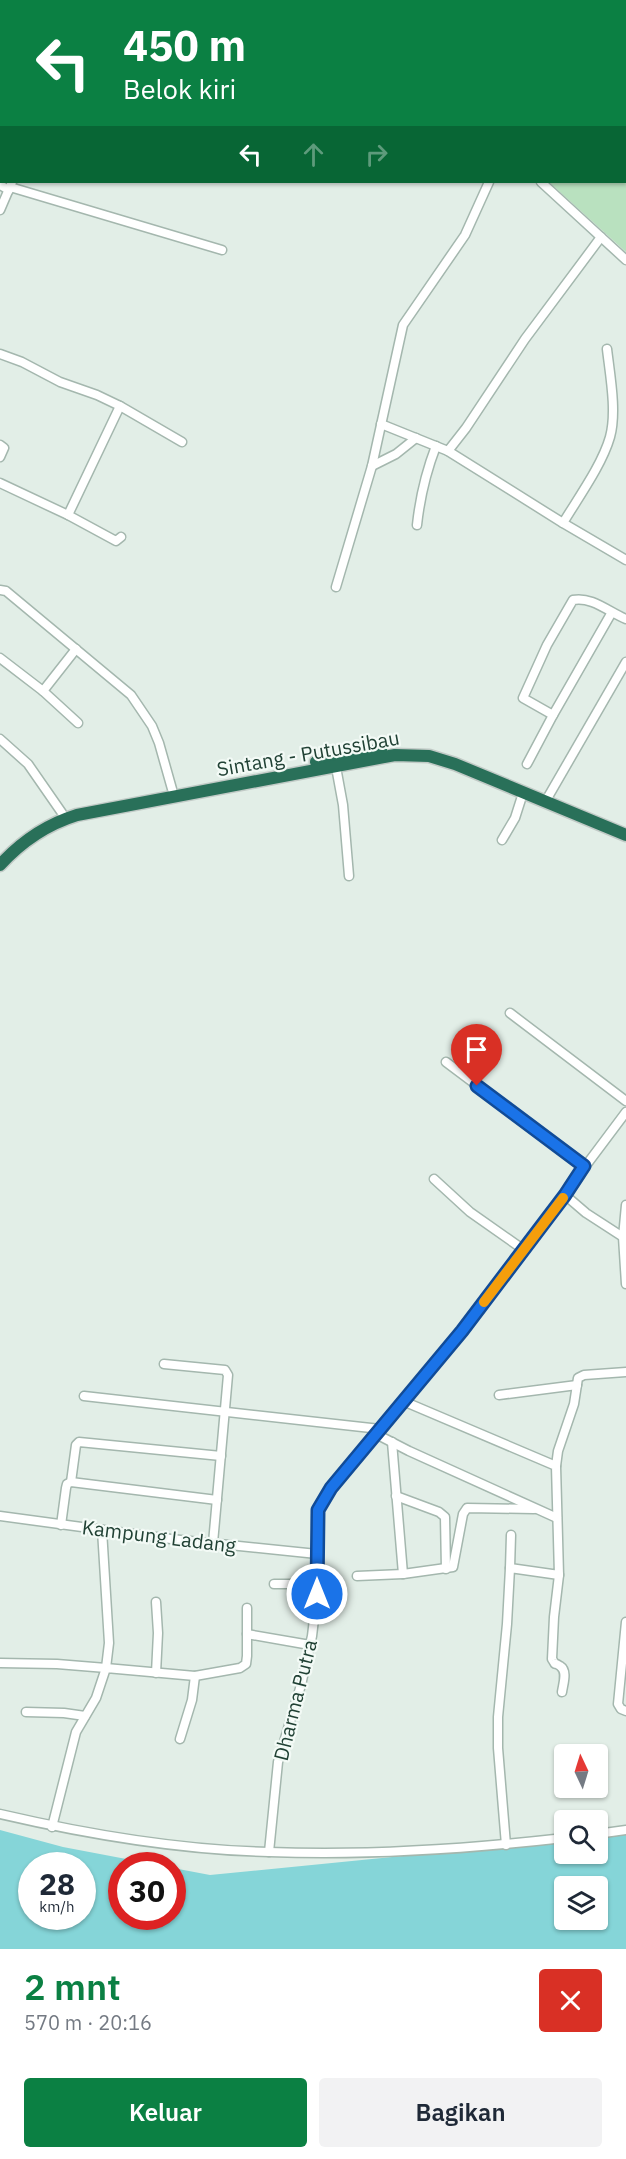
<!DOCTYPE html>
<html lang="id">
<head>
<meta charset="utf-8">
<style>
	:root { --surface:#fff; --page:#f2f2f3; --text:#1f2937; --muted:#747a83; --accent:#0b8043 }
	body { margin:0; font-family:"IBM Plex Sans",sans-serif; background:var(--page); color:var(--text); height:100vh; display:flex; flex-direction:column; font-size:22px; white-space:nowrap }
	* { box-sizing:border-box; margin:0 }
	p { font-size:20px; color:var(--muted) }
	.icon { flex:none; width:33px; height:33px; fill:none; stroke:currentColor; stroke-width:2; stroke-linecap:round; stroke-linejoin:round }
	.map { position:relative; height:1949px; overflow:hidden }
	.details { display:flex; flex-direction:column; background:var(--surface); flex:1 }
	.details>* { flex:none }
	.banner { position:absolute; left:0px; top:0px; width:627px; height:183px; box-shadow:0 2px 4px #0004; background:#0b8043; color:#fff; overflow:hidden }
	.needle { width:39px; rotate:356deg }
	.fabs { position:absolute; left:554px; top:1744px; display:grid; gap:12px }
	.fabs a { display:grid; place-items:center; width:54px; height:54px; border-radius:6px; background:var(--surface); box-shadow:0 2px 4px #0004; font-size:30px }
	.speed { position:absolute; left:18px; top:1852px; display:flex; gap:12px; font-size:30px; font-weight:700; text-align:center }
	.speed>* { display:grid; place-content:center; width:78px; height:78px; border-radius:50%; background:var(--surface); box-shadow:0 2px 4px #0004; line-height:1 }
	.speed small { font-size:15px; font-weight:400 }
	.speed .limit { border:9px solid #d22; background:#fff; color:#111 }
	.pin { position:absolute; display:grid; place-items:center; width:51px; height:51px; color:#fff; margin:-62px -26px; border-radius:50% 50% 50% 0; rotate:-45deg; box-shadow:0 0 6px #0007 }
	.pin .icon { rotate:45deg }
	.me { position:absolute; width:66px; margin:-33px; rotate:0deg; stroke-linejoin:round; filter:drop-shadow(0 0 4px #0008) }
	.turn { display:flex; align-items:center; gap:21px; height:126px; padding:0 24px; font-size:27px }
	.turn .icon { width:78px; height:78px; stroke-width:2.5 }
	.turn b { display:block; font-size:42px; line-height:51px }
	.lanes { display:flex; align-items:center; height:57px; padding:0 24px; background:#0003; justify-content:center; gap:30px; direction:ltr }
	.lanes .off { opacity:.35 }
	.round { display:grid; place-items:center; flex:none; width:63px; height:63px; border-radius:6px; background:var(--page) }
	.overview { display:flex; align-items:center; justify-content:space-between; height:102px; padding:0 24px }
	h1 { font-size:36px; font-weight:600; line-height:45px; color:var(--accent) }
	.button { display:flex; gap:12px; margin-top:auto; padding:12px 24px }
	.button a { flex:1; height:69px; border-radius:6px; background:var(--accent); color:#fff; font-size:24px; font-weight:600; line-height:69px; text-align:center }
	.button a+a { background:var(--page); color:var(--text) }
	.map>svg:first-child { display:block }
</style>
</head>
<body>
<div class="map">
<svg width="626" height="1949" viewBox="0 0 626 1949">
	<rect width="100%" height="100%" fill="#e2eee7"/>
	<!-- green -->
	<path fill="#b9e1bf" d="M 606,0 L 626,0 L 626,252 L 549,182 L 626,182 L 626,2 L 605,1 Z"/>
	<!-- water -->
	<path fill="#85d5d8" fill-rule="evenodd" d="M 0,1830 L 63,1847 L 163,1866 L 122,1866 L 122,1917 L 172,1917 L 173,1868 L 210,1875 L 564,1840 L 564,1854 L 597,1854 L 597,1837 L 626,1834 L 626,1949 L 0,1949 ZM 32,1866 L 82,1866 L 82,1917 L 32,1917 ZM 564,1887 L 597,1887 L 597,1920 L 564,1920 Z"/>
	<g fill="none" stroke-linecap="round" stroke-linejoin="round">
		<!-- minor casing -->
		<g stroke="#a4b7ae" stroke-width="11">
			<g id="minor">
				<path d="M 77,0 L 80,2"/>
				<path d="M 380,0 L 382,2"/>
				<path d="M 236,2 L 237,0"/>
				<path d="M 370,2 L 371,0"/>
				<path d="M 477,2 L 478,0"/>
				<path d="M 575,2 L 575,0"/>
				<path d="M 0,65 L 2,66"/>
				<path d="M 541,182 L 626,260"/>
				<path d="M 0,185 L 9,190"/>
				<path d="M 10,187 L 222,250"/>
				<path d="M 0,210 L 12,182"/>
				<path d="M 601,237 L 525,339 L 466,428 L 448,451 L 563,523 L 626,560"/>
				<path d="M 0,354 L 22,362 L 60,382 L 97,395 L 120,406 L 182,442"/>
				<path d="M 381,424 L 448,451"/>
				<path d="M 0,445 L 4,448 L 0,457"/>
				<path d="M 372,466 L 396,454 L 416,438"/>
				<path d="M 0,483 L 68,515 L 116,541 L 121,537"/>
				<path d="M 68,515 L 120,406"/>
				<path d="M 563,523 C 578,498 602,465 610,437 C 617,412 610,375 607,349"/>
				<path d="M 417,525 C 420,497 426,472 436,446"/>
				<path d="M 336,587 L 372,466 L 403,325 L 465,235 L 489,182"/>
				<path d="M 0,590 L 6,591 L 131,695 L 152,726 L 159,743 L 172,789"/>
				<path d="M 612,612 L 553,715 L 523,698 L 547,645 L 573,600 C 592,596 610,613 626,619"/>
				<path d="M 0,658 L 43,691 L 78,723"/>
				<path d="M 43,691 L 76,649"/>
				<path d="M 0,739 L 28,764 L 62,813"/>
				<path d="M 527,764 L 553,715"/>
				<path d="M 336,767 L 343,805 L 349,876"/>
				<path d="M 548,797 L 626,662"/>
				<path d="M 502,840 L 515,818 L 523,793"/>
				<path d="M 510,1013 L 626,1101"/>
				<path d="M 446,1062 L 584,1166"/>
				<path d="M 434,1179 L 470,1212 L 524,1250"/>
				<path d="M 565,1195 L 586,1213 L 623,1237 L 626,1284"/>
				<path d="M 623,1237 L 626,1205"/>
				<path d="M 164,1364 L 225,1370 L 228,1375 L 213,1543"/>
				<path d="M 499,1395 L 577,1385"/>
				<path d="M 84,1396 L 380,1429"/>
				<path d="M 403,1401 L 556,1466 L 559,1575 L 510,1568 L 507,1624 L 498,1717 L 498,1748 L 506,1845"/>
				<path d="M 376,1434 L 409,1451 L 557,1518"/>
				<path d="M 556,1466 L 558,1451 L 574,1404 L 578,1378 L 584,1375 L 626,1372"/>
				<path d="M 71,1482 L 217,1500"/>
				<path d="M 396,1496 L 439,1512 L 445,1517 L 446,1569"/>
				<path d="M 0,1516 L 171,1539 L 317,1554"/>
				<path d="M 61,1525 L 66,1488 L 67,1484 L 71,1482 L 76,1445 L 79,1442 L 221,1456"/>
				<path d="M 510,1568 L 511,1535"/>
				<path d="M 403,1574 L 453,1567 L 463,1514 L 467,1508 L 534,1509"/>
				<path d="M 559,1575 L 554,1617 L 552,1659 C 558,1668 551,1660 560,1666 C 568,1671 563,1684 562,1692"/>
				<path d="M 357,1576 L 403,1574 L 392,1442"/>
				<path d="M 274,1584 L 318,1584"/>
				<path d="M 626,1622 L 618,1704 L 621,1709 L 626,1711"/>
				<path d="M 247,1634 L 310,1645"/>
				<path d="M 0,1663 L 57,1664 L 106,1668 L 109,1643 L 102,1530"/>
				<path d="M 156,1673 L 158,1633 L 156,1602"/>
				<path d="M 26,1712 L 64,1713 L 85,1716"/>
				<path d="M 180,1739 L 192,1700 L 195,1676"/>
				<path d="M 0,1814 C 86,1834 180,1850 269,1852 C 368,1856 467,1849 564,1838"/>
				<path d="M 52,1827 L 76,1732 L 96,1698 L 106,1668 L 195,1676 L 240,1668 L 246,1664 L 247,1656 L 247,1608"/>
				<path d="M 597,1834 L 626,1830"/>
				<path d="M 269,1852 L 278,1762 L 301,1685 L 312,1636 L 317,1594 L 318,1510 L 331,1488 L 462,1331 L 626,1112"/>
			</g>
		</g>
		<!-- highway casing -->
		<g stroke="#c1cac6" stroke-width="15">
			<g id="highway">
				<path d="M 316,762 L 381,750"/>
				<path d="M 0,865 C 21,842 48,824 77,815 L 395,755 L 429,756 L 455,764 L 626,835"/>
			</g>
		</g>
		<!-- minor -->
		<use href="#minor" stroke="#fff" stroke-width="8"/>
		<!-- highway -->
		<use href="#highway" stroke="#297059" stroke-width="12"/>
	</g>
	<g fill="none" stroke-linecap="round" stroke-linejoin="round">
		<!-- route casing -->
		<g stroke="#114b97" stroke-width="15">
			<path id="route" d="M 317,1594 L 318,1510 L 331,1488 L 462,1331 L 565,1195 L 584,1166 L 477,1086"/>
		</g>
		<!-- route -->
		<use href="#route" stroke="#1a73e8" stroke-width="10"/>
		<!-- slow -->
		<path stroke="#f59e0b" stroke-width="10" d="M 484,1302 L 563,1198"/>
	</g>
	<g text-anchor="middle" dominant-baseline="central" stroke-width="4.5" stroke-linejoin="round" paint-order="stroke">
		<!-- street labels -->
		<g font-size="20" fill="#204134" stroke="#f3faf6">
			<text transform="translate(308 753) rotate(-10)">Sintang - Putussibau</text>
			<text transform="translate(159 1536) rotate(7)">Kampung Ladang</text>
			<text transform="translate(295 1700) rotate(-76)">Dharma Putra</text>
		</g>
	</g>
</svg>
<div class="fabs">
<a><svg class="needle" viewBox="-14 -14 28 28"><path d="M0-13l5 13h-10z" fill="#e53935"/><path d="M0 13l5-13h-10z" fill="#747a83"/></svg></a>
<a><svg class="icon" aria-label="search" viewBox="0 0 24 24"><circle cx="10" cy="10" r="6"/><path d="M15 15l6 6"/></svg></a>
<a><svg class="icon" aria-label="layers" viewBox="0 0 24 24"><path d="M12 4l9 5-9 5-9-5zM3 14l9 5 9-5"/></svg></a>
</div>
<div class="speed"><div>28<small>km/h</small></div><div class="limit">30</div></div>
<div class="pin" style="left:477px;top:1086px;background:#d93025"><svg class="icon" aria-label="arrive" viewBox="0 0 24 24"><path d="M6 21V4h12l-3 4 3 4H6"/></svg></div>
<svg class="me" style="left:317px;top:1594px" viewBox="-20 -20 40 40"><circle r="17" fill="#1a73e8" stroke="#fff" stroke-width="3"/><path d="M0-11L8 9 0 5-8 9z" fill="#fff"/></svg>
<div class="banner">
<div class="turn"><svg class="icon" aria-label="left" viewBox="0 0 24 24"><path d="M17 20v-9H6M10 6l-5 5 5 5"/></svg><div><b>450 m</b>Belok kiri</div></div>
<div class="lanes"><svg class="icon" aria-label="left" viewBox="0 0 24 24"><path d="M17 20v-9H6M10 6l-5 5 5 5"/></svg><svg class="icon off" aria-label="ahead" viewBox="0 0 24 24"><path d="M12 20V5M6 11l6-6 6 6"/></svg><svg class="icon off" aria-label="right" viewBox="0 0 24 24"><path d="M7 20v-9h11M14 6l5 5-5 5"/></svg></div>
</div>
</div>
<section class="details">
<div class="overview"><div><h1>2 mnt</h1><p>570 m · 20:16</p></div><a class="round" style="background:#d93025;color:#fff"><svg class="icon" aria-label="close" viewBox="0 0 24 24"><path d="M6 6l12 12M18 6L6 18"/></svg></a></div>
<div class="button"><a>Keluar</a><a>Bagikan</a></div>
</section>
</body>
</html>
